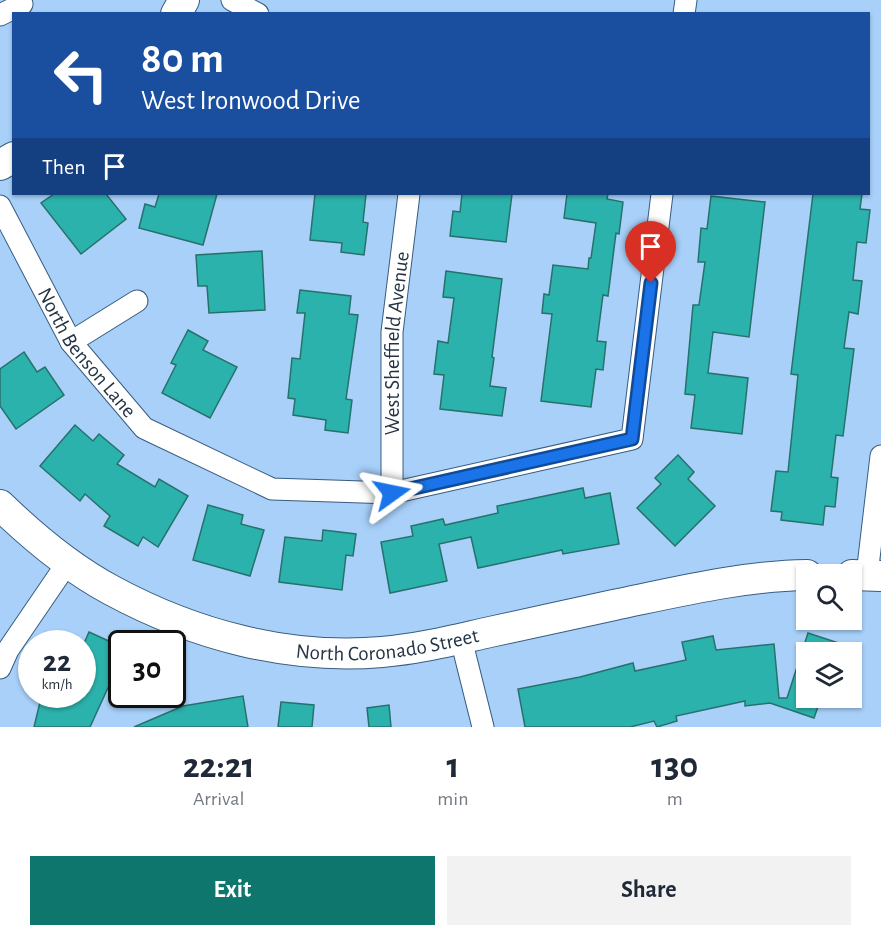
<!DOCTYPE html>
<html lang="en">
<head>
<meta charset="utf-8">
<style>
	:root { --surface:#fff; --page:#f2f2f3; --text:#1f2937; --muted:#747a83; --accent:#0f766e }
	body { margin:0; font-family:"Alegreya Sans",sans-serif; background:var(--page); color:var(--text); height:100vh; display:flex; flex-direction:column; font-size:22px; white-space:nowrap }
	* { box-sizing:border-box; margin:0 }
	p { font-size:20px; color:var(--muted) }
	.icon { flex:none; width:33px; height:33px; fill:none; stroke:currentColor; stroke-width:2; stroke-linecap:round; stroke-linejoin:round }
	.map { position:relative; height:727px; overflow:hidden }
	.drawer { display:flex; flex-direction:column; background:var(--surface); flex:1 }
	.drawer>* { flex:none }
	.top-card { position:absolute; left:12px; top:12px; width:858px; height:183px; border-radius:0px; box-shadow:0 2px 4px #0004; background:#1a4fa0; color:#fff; overflow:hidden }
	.controls { position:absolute; left:796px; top:564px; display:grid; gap:12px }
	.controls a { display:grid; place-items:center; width:66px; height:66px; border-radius:0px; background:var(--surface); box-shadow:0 2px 4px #0004; font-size:30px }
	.speed { position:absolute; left:18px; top:630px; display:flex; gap:12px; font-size:30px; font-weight:700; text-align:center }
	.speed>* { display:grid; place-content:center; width:78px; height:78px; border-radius:50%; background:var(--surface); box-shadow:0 2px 4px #0004; line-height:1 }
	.speed small { font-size:15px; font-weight:400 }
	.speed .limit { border:3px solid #111; border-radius:9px; background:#fff; color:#111 }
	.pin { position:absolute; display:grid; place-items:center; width:51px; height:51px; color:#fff; margin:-62px -26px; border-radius:50% 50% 50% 0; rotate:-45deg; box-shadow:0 0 6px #0007 }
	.pin .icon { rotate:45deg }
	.me { position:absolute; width:66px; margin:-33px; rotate:78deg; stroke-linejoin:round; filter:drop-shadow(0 0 4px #0008) }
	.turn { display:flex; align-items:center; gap:21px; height:126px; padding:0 30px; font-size:27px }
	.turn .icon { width:78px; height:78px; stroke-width:2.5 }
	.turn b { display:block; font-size:42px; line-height:51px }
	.then { display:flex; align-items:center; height:57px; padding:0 30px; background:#0003; gap:12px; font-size:22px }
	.eta { display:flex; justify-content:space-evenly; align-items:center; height:102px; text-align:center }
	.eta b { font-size:36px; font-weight:600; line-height:42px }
	.action { display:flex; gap:12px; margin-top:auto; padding:12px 30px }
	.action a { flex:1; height:69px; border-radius:0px; background:var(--accent); color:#fff; font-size:24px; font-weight:600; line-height:69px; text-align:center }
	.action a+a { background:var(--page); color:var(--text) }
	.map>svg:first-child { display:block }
</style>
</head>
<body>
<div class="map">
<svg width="881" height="727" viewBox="0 0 881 727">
	<rect width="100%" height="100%" fill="#a8d0f9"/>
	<!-- building -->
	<g fill="#2cb2ac" stroke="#27716d" stroke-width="1.5">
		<path d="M 54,194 L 106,194 L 126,219 L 81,254 L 41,203 Z"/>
		<path d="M 159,194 L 217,194 L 203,245 L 139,228 L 145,204 L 155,207 Z"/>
		<path d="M 315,194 L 366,194 L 363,222 L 368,223 L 364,255 L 341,252 L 342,243 L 310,240 Z"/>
		<path d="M 462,194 L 512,194 L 506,242 L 450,236 L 453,211 L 460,212 Z"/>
		<path d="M 567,194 L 608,194 L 607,199 L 623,202 L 619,234 L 616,233 L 608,296 L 603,295 L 597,341 L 606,342 L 603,370 L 596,369 L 591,407 L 541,401 L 552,314 L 542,313 L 544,294 L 549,295 L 553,265 L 588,269 L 589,258 L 591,258 L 596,223 L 564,218 Z"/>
		<path d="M 813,194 L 862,194 L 860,209 L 870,210 L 866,243 L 857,242 L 853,280 L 862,281 L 858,314 L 849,312 L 844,348 L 854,349 L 843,436 L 836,435 L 831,477 L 838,478 L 835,507 L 825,506 L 823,525 L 781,520 L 782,512 L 771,511 L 776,471 L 788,472 L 798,375 L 791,374 Z"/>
		<path d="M 711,196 L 765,202 L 749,337 L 713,332 L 708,373 L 748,378 L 742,434 L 691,428 L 695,395 L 685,394 L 693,305 L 699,305 L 705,262 L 698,262 L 701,228 L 707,229 Z"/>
		<path d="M 262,251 L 265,310 L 209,313 L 207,286 L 198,286 L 196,255 Z"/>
		<path d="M 446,271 L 502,279 L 492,357 L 494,358 L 490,386 L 506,388 L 502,416 L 440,409 L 444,375 L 434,374 L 438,341 L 448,343 L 454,298 L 443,297 Z"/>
		<path d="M 300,290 L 351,296 L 349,314 L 358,315 L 346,399 L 352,400 L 348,433 L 325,430 L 326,420 L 293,415 L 295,399 L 288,398 L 292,358 L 300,359 L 305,313 L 297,313 Z"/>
		<path d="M 188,330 L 208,341 L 203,350 L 237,367 L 210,418 L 162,393 L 176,365 L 171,363 Z"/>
		<path d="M 24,352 L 37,372 L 45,367 L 64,395 L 16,429 L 0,406 L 0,369 Z"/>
		<path d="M 75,425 L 93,441 L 99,434 L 124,455 L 117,464 L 155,487 L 159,479 L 188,496 L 158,547 L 143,537 L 138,546 L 104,526 L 110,516 L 85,494 L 80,501 L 40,466 Z"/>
		<path d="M 678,455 L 694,472 L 688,479 L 715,506 L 675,546 L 637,508 L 661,484 L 655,478 Z"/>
		<path d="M 583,488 L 585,498 L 610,493 L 619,544 L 563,554 L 562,550 L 478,568 L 471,537 L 439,544 L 447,581 L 390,593 L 381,542 L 413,536 L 411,526 L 443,519 L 445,525 L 498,513 L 497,506 Z"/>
		<path d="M 208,505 L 243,515 L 241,524 L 264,530 L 250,576 L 193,560 Z"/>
		<path d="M 323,530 L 356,534 L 353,556 L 346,555 L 342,590 L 279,582 L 285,537 L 322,541 Z"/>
		<path d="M 89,632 L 122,647 L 122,669 L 116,681 L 112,679 L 90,727 L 34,727 L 42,694 L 82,694 L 82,648 Z"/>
		<path d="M 808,633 L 857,649 L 857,652 L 807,652 L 807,698 L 821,698 L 814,718 L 770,703 L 745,706 L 745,701 L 676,716 L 677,721 L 657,727 L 654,721 L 630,727 L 525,727 L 518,689 L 580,677 L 633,663 L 635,671 L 686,660 L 682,642 L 713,636 L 716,650 L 774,644 L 779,698 L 787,698 Z"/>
		<path d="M 243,696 L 248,727 L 134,727 L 183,706 Z"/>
		<path d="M 281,702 L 314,705 L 312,727 L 278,727 Z"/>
		<path d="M 389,705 L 391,727 L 369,727 L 367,708 Z"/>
	</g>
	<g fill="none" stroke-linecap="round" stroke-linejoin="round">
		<!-- street casing -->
		<g stroke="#385c80" stroke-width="23">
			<g id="street">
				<path d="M 232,0 L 258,14"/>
				<path d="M 684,14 L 686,0"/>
				<path d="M 0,15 L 22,4"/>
				<path id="s1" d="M 0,206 L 71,342 L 144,428 L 272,489 L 392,493 L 632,439 L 662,194"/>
				<path d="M 71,342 L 137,301"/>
				<path id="s2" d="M 392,493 L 392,332 L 409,194"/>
				<path d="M 867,575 L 881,456"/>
				<path d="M 461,639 L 483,727"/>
				<path d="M 0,668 L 8,650 L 68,562"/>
			</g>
		</g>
		<!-- secondary casing -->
		<g stroke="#385c80" stroke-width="32">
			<g id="secondary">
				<path d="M 176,14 L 184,0"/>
				<path d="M 0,165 L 14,157"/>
				<path id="s3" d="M 0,505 C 33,537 70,568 111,590 C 194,635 288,660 382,652 C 419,649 454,640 490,632 C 531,623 573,614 614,605 C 677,592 742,576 807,575"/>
				<path d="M 852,575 L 881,576"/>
			</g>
		</g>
		<!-- street -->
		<use href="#street" stroke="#fff" stroke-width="21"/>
		<!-- secondary -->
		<use href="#secondary" stroke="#fff" stroke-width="30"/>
	</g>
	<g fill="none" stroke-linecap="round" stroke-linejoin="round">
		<!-- route casing -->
		<g stroke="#114b97" stroke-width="15">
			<path id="route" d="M 392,493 L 632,439 L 651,283"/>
		</g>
		<!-- route -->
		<use href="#route" stroke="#1a73e8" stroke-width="10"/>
	</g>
	<g text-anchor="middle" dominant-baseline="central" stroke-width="5" stroke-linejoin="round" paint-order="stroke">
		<!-- street labels -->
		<g font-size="21" fill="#243444" stroke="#bcdcfe">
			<text stroke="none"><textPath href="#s2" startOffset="150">West Sheffield Avenue</textPath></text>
			<text stroke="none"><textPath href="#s1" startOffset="171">North Benson Lane</textPath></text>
			<text stroke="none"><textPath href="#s3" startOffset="428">North Coronado Street</textPath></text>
		</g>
	</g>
</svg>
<div class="controls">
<a><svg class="icon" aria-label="search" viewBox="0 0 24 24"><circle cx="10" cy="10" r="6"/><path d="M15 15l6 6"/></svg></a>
<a><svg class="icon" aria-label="layers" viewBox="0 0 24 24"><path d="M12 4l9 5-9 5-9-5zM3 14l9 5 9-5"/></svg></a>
</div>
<div class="speed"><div>22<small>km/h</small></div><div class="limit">30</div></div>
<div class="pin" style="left:651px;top:283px;background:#d93025"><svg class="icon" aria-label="arrive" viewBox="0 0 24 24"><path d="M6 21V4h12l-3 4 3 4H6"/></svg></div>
<svg class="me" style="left:392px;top:493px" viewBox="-20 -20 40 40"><path d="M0-17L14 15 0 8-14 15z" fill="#1a73e8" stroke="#fff" stroke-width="4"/></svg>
<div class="top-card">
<div class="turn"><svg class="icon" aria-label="left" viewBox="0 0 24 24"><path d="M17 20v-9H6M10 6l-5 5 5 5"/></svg><div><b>80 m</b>West Ironwood Drive</div></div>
<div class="then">Then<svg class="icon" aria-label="arrive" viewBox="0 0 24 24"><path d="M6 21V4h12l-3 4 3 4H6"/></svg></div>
</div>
</div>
<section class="drawer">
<div class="eta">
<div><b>22:21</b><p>Arrival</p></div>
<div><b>1</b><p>min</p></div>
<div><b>130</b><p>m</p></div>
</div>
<div class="action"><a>Exit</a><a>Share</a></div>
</section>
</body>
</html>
